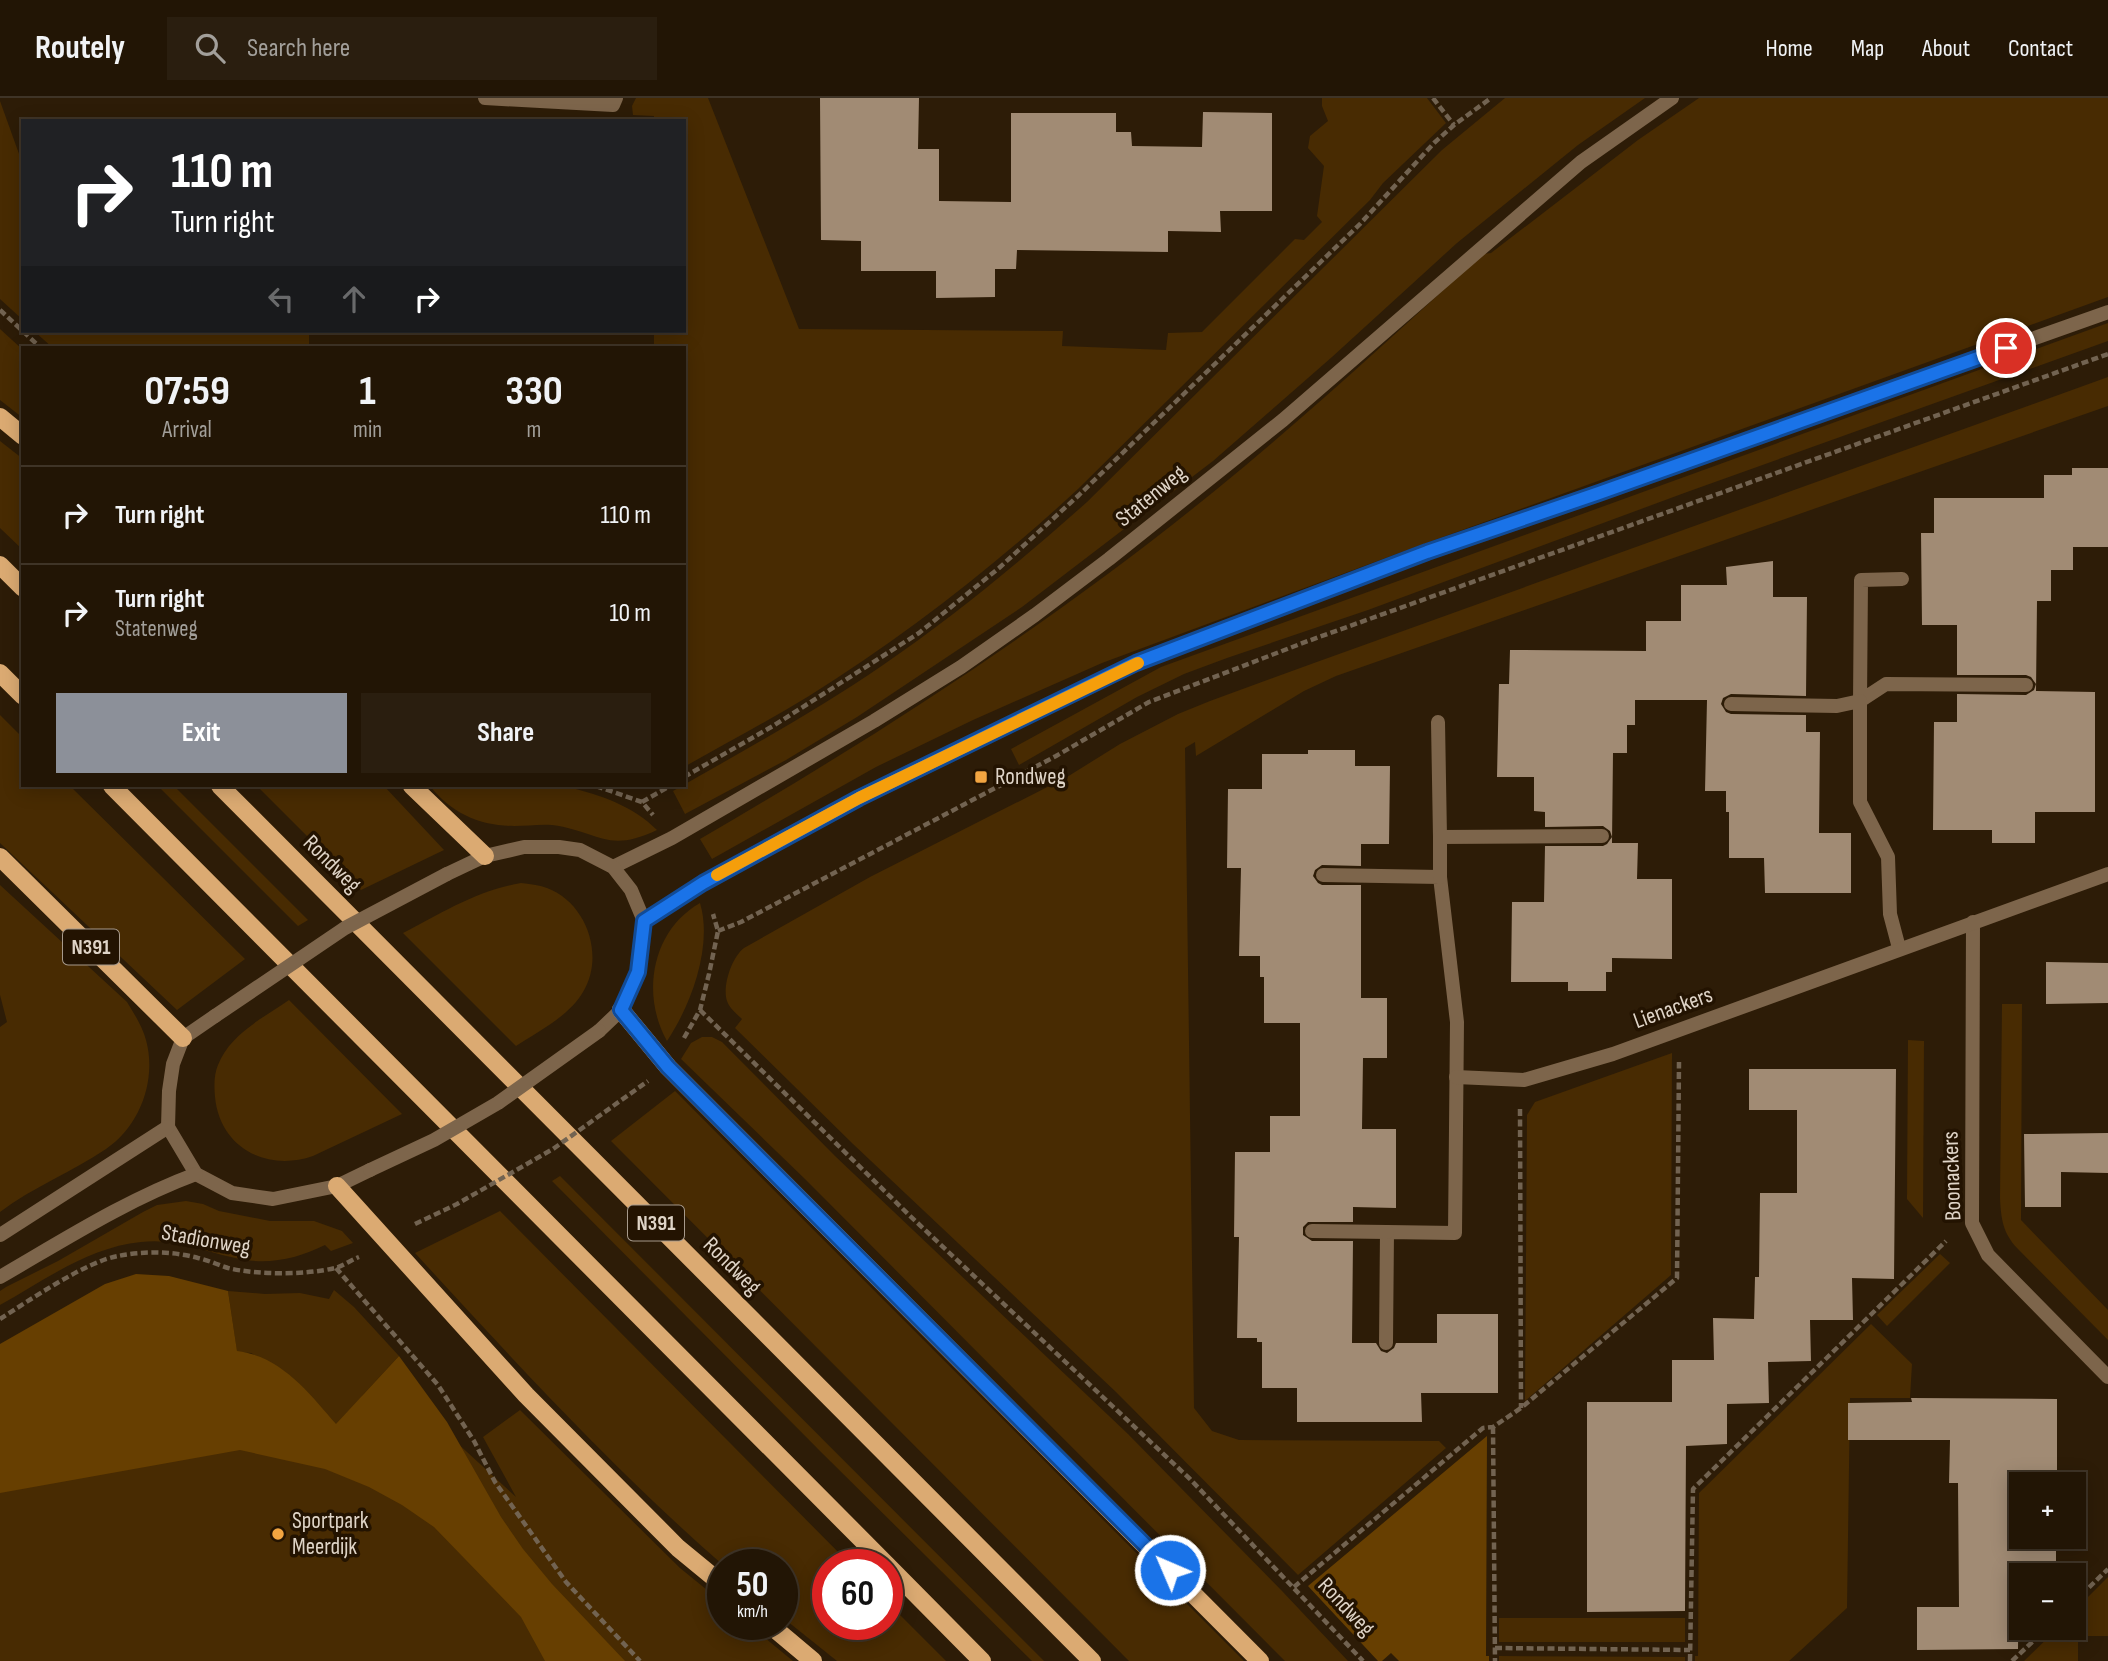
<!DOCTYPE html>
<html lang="en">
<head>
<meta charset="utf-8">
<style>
	:root { --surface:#221505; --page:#2a1e0f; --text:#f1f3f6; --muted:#a29f9a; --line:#3f3427; --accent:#8c9099 }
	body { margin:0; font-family:"Sofia Sans Condensed",sans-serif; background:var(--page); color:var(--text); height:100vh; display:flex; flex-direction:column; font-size:26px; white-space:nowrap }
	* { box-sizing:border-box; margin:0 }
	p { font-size:23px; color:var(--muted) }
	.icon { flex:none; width:38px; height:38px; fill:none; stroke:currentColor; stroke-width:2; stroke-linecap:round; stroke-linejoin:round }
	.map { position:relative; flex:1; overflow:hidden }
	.panel { position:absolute; left:21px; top:248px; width:665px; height:441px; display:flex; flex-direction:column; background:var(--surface); border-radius:0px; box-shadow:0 4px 18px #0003,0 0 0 2px var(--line) }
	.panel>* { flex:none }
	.guide { position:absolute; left:21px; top:21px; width:665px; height:214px; border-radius:0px; box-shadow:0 4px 18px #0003,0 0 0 2px var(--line); background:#202124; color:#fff; overflow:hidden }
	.fabs { position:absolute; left:2009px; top:1374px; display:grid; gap:14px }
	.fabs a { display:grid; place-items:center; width:77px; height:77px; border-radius:0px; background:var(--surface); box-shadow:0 4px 18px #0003,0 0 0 2px var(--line); font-size:35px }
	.speed { position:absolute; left:707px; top:1451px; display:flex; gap:14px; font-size:35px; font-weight:700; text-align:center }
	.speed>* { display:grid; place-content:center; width:91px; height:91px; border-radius:50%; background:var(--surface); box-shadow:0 4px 18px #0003,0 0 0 2px var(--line); line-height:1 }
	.speed small { font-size:18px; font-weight:400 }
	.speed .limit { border:10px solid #d22; background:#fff; color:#111 }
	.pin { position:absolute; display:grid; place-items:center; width:60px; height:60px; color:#fff; margin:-30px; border:4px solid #fff; border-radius:50%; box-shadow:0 2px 7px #0007 }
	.me { position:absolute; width:77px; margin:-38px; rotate:315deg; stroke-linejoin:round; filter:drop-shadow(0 0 5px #0008) }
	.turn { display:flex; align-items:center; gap:24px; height:147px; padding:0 35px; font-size:32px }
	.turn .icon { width:91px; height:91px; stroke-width:2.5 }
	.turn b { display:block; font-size:49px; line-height:60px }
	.lanes { display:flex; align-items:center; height:66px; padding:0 35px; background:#0003; justify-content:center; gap:35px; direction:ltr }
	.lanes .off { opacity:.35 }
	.eta { display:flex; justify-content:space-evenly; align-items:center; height:119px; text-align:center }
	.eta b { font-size:42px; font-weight:700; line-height:49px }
	.primary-button { display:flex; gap:14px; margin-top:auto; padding:14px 35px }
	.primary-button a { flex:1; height:80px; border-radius:0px; background:var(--accent); color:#fff; font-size:28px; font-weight:700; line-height:80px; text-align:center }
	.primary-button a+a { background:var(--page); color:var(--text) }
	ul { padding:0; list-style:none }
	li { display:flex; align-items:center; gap:21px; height:98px; padding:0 35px; border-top:2px solid var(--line) }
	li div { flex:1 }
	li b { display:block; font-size:26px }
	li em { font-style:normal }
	header { display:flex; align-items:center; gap:42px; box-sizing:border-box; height:98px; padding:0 35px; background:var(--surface); border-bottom:2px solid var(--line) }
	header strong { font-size:33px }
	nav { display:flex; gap:38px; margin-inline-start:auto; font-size:24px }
	.search { width:490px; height:63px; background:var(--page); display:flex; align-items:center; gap:18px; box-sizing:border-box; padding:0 24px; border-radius:0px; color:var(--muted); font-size:26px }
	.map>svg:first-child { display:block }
</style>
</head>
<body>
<header>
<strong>Routely</strong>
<div class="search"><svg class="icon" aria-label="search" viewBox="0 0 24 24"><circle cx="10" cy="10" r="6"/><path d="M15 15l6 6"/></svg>Search here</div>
<nav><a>Home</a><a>Map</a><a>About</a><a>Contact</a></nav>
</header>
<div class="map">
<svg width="2108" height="1563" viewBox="0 0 2108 1563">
	<rect width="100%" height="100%" fill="#2d1c07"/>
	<!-- green -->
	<g fill="#482b02">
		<path d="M 636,0 L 708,0 L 799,231 L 1063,233 L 1062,248 L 1166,252 L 1168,235 L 1202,234 L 1295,141 L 1304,142 L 1322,124 L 1317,118 L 1324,68 L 1308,50 L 1310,38 L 1328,23 L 1322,8 L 1322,0 L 1427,0 L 1446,25 L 1383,85 L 1370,102 L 1078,391 C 995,468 905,538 809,598 C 768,623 726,645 684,669 L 684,250 L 654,250 L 654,233 L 684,233 L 684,23 L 654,23 L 654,18 L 633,17 L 632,8 Z"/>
		<path d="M 1505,0 L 1645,0 L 1578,47 L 1457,145 L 1332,259 L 1213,363 L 1022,509 L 857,619 L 786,662 L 685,716 L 673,693 C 743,653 816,613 883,567 C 955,518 1022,462 1087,404 L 1442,52 Z"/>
		<path d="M 1699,0 L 2108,0 L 2108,199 L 1429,444 L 1102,565 L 973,622 L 876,669 L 712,761 L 700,741 C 881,636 1055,523 1217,391 C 1309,316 1396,235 1483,156 L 1491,155 L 1638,42 Z"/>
		<path d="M 0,3 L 23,67 L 23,222 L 0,201 Z"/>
		<path d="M 2108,225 L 2108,243 L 1687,394 L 1368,512 L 1227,560 L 1184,576 L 1137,599 L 1019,667 L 1011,651 L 1161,569 Z"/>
		<path d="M 0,231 L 23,252 L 23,320 L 0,302 Z"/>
		<path d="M 34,233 L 309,233 L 309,250 L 53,250 Z"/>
		<path d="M 2108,279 L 2108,308 L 1336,578 L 1304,593 L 1196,658 L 1195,644 L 1185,650 L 1194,1310 L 1212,1333 L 1239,1342 L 1439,1343 L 1446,1350 L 1298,1477 L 1116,1294 L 853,1046 L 735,930 L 742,921 C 737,916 730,911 727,903 C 722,888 732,859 744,850 L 870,779 L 1067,679 L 1120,646 L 1178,616 L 1210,603 L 1314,565 Z"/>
		<path d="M 0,343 L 23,361 L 23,452 L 0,430 Z"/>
		<path d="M 0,617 L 23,640 L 23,688 L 70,688 L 245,861 L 177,912 L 0,745 Z"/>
		<path d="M 158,688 L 174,688 L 308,822 L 298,828 Z"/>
		<path d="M 257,688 L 384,688 L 444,752 L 361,792 Z"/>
		<path d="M 430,688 L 568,689 C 601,697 633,708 657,732 C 607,756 598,733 552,727 C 539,726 527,728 514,728 C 480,728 451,715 430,688 Z"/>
		<path d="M 521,785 C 529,786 539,787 547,790 C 587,805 605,858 583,894 C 569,918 539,933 516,948 L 403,835 C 441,815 478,792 521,785 Z"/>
		<path d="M 0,787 L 127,904 C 135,917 142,928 146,942 C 157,982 140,1028 106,1051 C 72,1074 33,1089 0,1114 L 0,929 L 7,924 L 0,897 Z"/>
		<path d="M 700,805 C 713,848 691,907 667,943 C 641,897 651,833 700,805 Z"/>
		<path d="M 289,902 L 402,1016 L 313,1058 C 267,1074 220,1050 215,999 C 214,988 214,976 218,967 C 230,936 263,920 289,902 Z"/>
		<path d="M 2002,906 L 2022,906 L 2021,1122 L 2108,1212 L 2108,1242 L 2017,1150 C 2003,1135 2001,1121 2000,1100 Z"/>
		<path d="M 702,939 L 712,939 L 722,944 L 835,1058 L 1128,1336 L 1283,1494 L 1348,1563 L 1285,1563 L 805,1081 L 681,961 L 691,945 Z"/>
		<path d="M 1908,942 L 1924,943 L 1923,1120 L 1907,1101 Z"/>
		<path d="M 1672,955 L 1671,1177 L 1525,1303 L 1527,1017 L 1535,1004 Z"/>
		<path d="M 675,993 L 1244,1563 L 1129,1563 L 611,1043 Z"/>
		<path d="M 560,1078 L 1044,1563 L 1032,1563 L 820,1353 L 552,1083 Z"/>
		<path d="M 186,1103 L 203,1106 L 219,1113 L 270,1123 L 314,1123 L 342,1133 L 353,1145 L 331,1153 L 325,1147 C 295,1162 264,1168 231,1159 C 200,1152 174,1140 141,1144 C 89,1149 45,1182 0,1207 L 0,1193 L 6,1189 L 58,1163 L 143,1114 L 157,1107 Z"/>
		<path d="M 500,1113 L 850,1466 L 828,1466 L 828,1526 L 887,1526 L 887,1504 L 946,1563 L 837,1563 L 782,1519 L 782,1466 L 723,1467 C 613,1371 514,1263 415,1155 Z"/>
		<path d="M 1940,1156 L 1950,1165 L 1887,1228 L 1877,1217 Z"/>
		<path d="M 334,1192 L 354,1209 L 399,1258 L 362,1298 L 405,1297 L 516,1399 L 483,1339 L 520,1312 L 680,1470 L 723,1505 L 723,1526 L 748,1526 L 793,1563 L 0,1563 L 0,1310 L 285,1274 L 251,1255 L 237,1254 L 228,1193 L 265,1196 L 300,1195 L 329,1201 Z"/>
		<path d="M 1871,1226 L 1912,1266 L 1910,1300 L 1850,1300 L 1847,1510 L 1789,1563 L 1695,1563 L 1695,1558 L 1698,1558 L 1699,1395 Z"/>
		<path d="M 2108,1479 L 2108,1538 L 2078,1538 L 2078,1563 L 2024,1563 L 2058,1530 L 2074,1530 L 2074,1513 Z"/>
		<rect x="1499" y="1520" width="186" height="24"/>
		<path d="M 1499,1558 L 1685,1559 L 1685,1563 L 1499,1563 Z"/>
	</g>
	<!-- forest -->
	<g fill="#673f01">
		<path d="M 136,1176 L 169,1178 L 228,1193 L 237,1253 C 281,1258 309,1295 336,1326 L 399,1258 L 447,1324 L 501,1419 L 523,1451 L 552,1486 L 625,1563 L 545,1563 L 521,1519 L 434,1429 L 402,1407 L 369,1389 L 325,1371 L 240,1352 L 0,1395 L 0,1246 L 105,1186 Z"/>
		<path d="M 1487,1338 L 1486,1558 L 1489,1558 L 1489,1563 L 1399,1563 L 1391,1555 L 1382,1563 L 1378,1563 L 1308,1488 Z"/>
	</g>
	<!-- building -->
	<g fill="#a18b74">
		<path d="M 820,0 L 919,0 L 918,51 L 939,51 L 939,103 L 1011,104 L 1011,15 L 1116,15 L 1116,34 L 1131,34 L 1132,48 L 1202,49 L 1203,14 L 1272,15 L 1272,113 L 1220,113 L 1221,134 L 1168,133 L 1168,154 L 1017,152 L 1016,171 L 995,171 L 995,199 L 936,200 L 936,173 L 861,173 L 861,143 L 821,142 Z"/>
		<path d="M 2072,370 L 2108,370 L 2108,449 L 2073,449 L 2073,472 L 2051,472 L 2051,503 L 2037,503 L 2036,593 L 2095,594 L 2095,714 L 2035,714 L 2035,745 L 1992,745 L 1992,732 L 1933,732 L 1934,624 L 1957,624 L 1957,596 L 2026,597 L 2034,592 L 2036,586 L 2031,579 L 2026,577 L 1957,577 L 1957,527 L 1922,527 L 1921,435 L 1934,435 L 1934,400 L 2044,400 L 2044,377 L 2072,377 Z"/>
		<path d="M 1773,463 L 1773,499 L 1807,499 L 1806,598 L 1731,596 L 1723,600 L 1721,606 L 1726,614 L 1731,616 L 1806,617 L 1806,634 L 1820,634 L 1819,735 L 1851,735 L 1851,795 L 1765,795 L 1764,760 L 1729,760 L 1729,714 L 1726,714 L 1726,693 L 1705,693 L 1707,602 L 1635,602 L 1635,627 L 1627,627 L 1627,655 L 1613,655 L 1612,745 L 1638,745 L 1637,781 L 1672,781 L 1672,861 L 1612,860 L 1612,874 L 1606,874 L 1606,893 L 1568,893 L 1568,884 L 1511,884 L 1512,804 L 1544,804 L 1545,748 L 1603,748 L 1607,746 L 1612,739 L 1610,733 L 1603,728 L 1545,729 L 1545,714 L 1534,713 L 1534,679 L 1497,679 L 1499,586 L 1509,586 L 1510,552 L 1646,553 L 1646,523 L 1681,523 L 1681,487 L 1727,487 L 1726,469 Z"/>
		<path d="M 1308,652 L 1355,652 L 1355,668 L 1390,668 L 1389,746 L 1361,746 L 1361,768 L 1322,767 L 1315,772 L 1313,778 L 1318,785 L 1322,787 L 1361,787 L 1361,900 L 1387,900 L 1387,960 L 1363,960 L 1362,1031 L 1396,1031 L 1396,1110 L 1353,1109 L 1353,1124 L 1308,1124 L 1303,1129 L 1303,1137 L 1312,1143 L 1353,1143 L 1352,1245 L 1376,1245 L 1381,1253 L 1387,1255 L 1394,1250 L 1396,1245 L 1437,1245 L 1437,1216 L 1498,1216 L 1498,1295 L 1421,1295 L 1422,1324 L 1297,1324 L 1297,1290 L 1262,1290 L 1262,1244 L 1257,1244 L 1257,1240 L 1237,1240 L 1239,1139 L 1234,1139 L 1235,1054 L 1270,1054 L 1270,1018 L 1300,1018 L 1300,925 L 1264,925 L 1264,879 L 1260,879 L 1260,858 L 1239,858 L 1241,770 L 1227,770 L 1228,691 L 1262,691 L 1262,656 L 1308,656 Z"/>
		<path d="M 2046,864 L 2108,865 L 2108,905 L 2046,906 Z"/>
		<path d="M 1749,971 L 1896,971 L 1894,1181 L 1852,1180 L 1853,1222 L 1810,1222 L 1811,1263 L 1768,1264 L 1769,1305 L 1727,1306 L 1727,1346 L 1686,1348 L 1685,1513 L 1587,1514 L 1587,1304 L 1672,1304 L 1672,1262 L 1714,1262 L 1713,1220 L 1754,1221 L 1755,1179 L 1759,1179 L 1760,1095 L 1797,1095 L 1797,1012 L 1749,1012 Z"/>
		<path d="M 2108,1035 L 2108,1075 L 2061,1074 L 2061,1109 L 2025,1109 L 2024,1036 Z"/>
		<path d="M 1911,1300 L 2057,1301 L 2057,1386 L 2021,1386 L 2021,1438 L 2056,1438 L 2056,1468 L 2019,1468 L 2018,1551 L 1917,1552 L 1917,1509 L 1959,1509 L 1958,1385 L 1949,1385 L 1950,1342 L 1848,1342 L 1848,1305 L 1912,1304 Z"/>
	</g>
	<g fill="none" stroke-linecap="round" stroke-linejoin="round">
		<!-- path -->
		<g stroke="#726351" stroke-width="4.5" stroke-dasharray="7 3.5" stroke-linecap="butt">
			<path d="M 1433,0 L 1454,27"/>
			<path d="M 0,212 L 41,250"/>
			<path d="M 684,679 L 773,628 L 919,535 L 999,470 L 1079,397 L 1360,126 L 1434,45 L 1454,27 L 1491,0"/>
			<path d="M 596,688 L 642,704 L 653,717"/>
			<path d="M 642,704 L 670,688"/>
			<path d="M 718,833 L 741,824 L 1056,658 L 1149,604 L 1308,543 L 2108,256"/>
			<path d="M 700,912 L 908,1116 L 1190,1381 L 1363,1563"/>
			<path d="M 684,940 L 700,912 L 709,876 L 718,833 L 713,816"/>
			<path d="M 1520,1011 L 1521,1310"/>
			<path d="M 336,1170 L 438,1287 L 474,1343 L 495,1384 L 566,1484 L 640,1563"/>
			<path d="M 0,1221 C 30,1202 85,1164 118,1158 C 143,1153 173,1153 198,1160 C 208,1162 218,1167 228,1170 C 257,1177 306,1177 335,1170 C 343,1168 351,1162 359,1159"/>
			<path d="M 1493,1329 L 1495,1563"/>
			<path d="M 1294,1489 L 1483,1330 L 1493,1329 L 1521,1310 L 1677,1180 L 1679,964"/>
			<path d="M 2074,1504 L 2108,1471"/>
			<path d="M 1495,1550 L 1690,1552"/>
			<path d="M 1690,1563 L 1693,1391 L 1946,1143"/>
			<path d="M 2012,1563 L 2047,1530"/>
		</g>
		<!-- minor -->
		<g stroke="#7d654b" stroke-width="14">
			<path d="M 485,0 L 613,7 L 616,0"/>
			<path d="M 1902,481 L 1861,482 L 1860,603 L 1886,586 L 2026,587"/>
			<path d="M 1731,606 L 1837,608 L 1860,603 L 1860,704 L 1888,759 L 1890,816 L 1899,850"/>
			<path d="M 1438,624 L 1440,739"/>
			<path d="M 1323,777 L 1440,779 L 1457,924 L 1455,1135 L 1387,1134 L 1386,1245"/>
			<path d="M 1440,779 L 1440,739 L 1602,738"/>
			<path d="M 1973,824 L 1972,1125 L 1988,1157 L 2108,1279"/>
			<path d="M 1456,979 L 1524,982 L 1613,956 L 2108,776"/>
			<path d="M 1312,1133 L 1387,1134"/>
		</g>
		<!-- tertiary -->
		<g stroke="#7d654b" stroke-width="14">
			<path d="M 613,769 L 672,740 L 874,623 L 961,569 L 1035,517 L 1109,461 L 1283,322 L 1581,64 L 1672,0"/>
			<path d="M 447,776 L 485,758 L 524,749 L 559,749 L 580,752 L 613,769 L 631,792 L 644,823 L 638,874 L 621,912 L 599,933"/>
			<path d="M 644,823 L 703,785 L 859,700 L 1136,565 L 1427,454 L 1599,395 L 2108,214"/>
			<path d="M 215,918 L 183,940 L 173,966 L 169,993 L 168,1029 L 196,1076 L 232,1095 L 273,1101 L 337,1088 L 370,1072"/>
			<path d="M 0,1137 L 168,1029"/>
			<path d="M 0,1179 C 64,1142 126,1102 196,1076"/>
		</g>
		<!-- primary -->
		<g stroke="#dbaa72" stroke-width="18">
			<path d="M 0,319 L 23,338"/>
			<path d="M 0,467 L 23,490"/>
			<path d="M 0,575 L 23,598"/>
			<path d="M 112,688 L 886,1466"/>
			<path d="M 220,688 L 1092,1563"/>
			<path d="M 412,688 L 485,758"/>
			<path d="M 0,759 L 183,940"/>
			<path d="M 621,912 L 668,969 L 1260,1563"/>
			<path d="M 337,1088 L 526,1297 L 678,1450 L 723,1487"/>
			<path d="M 887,1467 L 982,1563"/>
			<path d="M 769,1526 L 813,1563"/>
		</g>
		<!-- path-bridge -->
		<path stroke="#726351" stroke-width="4.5" stroke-dasharray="7 3.5" stroke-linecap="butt" d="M 415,1126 L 457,1106 L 553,1051 L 648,983"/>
		<!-- tertiary-bridge -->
		<g stroke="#7d654b" stroke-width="14">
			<path d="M 215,918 L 345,830 L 447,776"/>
			<path d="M 370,1072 L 434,1042 L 498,1005 L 599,933"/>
		</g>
	</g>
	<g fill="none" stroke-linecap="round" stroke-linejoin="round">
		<!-- route casing -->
		<g stroke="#114b97" stroke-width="18">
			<path id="route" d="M 1170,1472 L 668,969 L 621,912 L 638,874 L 644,823 L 703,785 L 859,700 L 1136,565 L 1427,454 L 1599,395 L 2006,250"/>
		</g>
		<!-- route -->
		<use href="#route" stroke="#1a73e8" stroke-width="12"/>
		<!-- slow -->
		<path stroke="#f59e0b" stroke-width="12" d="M 717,777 L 859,700 L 1138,565"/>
	</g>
	<!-- markers -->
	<g fill="#f2a541" stroke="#231301" stroke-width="2.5">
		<rect x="974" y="672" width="14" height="14" rx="3.5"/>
		<circle cx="278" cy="1436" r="7"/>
	</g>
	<g text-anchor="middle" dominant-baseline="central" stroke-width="7" stroke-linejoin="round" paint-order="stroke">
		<!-- shield labels -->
		<g fill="#231301" stroke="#a79a8c" stroke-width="2">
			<rect x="63" y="831.5" width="56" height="35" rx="5"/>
			<rect x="628" y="1107.5" width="56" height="35" rx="5"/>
		</g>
		<g font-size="21" font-weight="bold" fill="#dfd4c7">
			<text x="91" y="849">N391</text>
			<text x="656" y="1125">N391</text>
		</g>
		<!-- street labels -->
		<g font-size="23" fill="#dfd4c7" stroke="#231301">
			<text transform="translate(1151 398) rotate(-39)">Statenweg</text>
			<text transform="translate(332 766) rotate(45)">Rondweg</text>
			<text transform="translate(1673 910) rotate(-20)">Lienackers</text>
			<text transform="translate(1952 1078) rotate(-92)">Boonackers</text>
			<text transform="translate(206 1142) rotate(10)">Stadionweg</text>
			<text transform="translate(732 1168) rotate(45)">Rondweg</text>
			<text transform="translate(1346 1509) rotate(47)">Rondweg</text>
		</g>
		<!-- poi labels -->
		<g font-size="23" fill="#dfd4c7" stroke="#231301" text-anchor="start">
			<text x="995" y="679">Rondweg</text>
			<text x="292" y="1423">Sportpark<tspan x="292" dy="26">Meerdijk</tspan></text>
		</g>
	</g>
</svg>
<div class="fabs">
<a>+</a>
<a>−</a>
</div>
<div class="speed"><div>50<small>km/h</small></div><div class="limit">60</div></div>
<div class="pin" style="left:2006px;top:250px;background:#d93025"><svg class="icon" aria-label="arrive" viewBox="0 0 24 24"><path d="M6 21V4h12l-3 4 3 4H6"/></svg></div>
<svg class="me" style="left:1170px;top:1472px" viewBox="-20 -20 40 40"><circle r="17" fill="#1a73e8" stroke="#fff" stroke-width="3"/><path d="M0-11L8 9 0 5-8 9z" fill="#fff"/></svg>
<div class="guide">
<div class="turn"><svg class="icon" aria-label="right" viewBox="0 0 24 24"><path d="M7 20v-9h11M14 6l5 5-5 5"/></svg><div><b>110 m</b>Turn right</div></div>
<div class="lanes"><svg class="icon off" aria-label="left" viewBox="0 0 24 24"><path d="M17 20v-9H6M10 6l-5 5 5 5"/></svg><svg class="icon off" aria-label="ahead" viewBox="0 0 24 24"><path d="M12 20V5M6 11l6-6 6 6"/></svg><svg class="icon" aria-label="right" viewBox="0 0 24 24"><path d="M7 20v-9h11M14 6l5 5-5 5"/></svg></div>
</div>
<section class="panel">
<div class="eta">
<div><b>07:59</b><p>Arrival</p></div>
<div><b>1</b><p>min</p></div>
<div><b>330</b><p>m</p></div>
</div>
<ul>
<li><svg class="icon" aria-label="right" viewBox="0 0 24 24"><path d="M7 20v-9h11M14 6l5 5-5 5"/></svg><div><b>Turn right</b></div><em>110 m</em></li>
<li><svg class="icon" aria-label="right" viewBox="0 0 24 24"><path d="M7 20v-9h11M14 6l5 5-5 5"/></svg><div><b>Turn right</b><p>Statenweg</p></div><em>10 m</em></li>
</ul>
<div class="primary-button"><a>Exit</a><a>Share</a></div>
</section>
</div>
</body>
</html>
